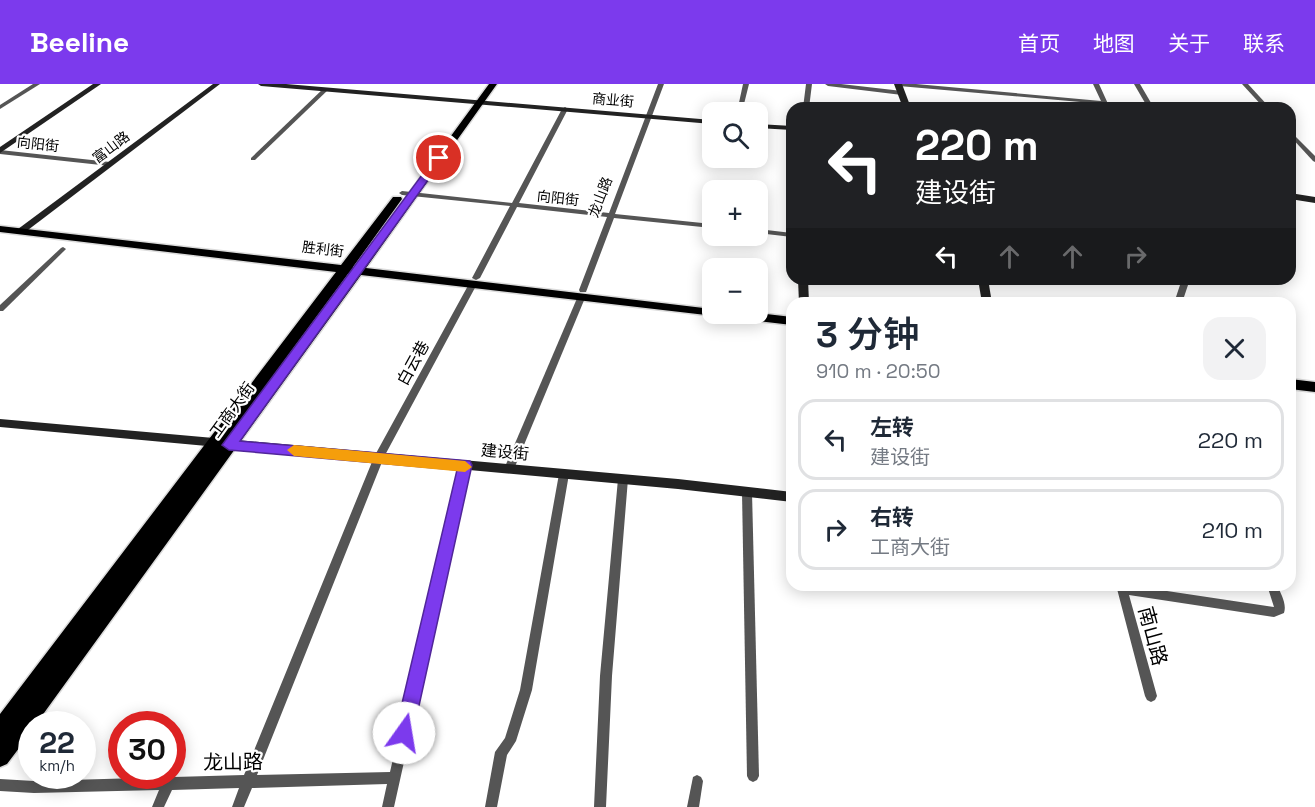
<!DOCTYPE html>
<html lang="zh">
<head>
<meta charset="utf-8">
<style>
	:root { --surface:#fff; --page:#f2f2f3; --text:#1f2937; --muted:#747a83; --line:#e0e1e3; --accent:#7c3aed }
	body { margin:0; font-family:"Space Grotesk","Noto Sans SC",sans-serif; background:var(--page); color:var(--text); height:100vh; display:flex; flex-direction:column; font-size:22px; white-space:nowrap }
	* { box-sizing:border-box; margin:0 }
	p { font-size:20px; color:var(--muted) }
	.icon { flex:none; width:33px; height:33px; fill:none; stroke:currentColor; stroke-width:2; stroke-linecap:round; stroke-linejoin:round }
	.map { position:relative; flex:1; overflow:hidden }
	.sheet { position:absolute; left:786px; top:213px; width:510px; height:294px; display:flex; flex-direction:column; background:var(--surface); border-radius:18px; box-shadow:0 3px 15px #0003 }
	.sheet>* { flex:none }
	.banner { position:absolute; left:786px; top:18px; width:510px; height:183px; border-radius:18px; box-shadow:0 3px 15px #0003; background:#202124; color:#fff; overflow:hidden }
	.fabs { position:absolute; left:702px; top:18px; display:grid; gap:12px }
	.fabs a { display:grid; place-items:center; width:66px; height:66px; border-radius:12px; background:var(--surface); box-shadow:0 3px 15px #0003; font-size:30px }
	.speed { position:absolute; left:18px; top:627px; display:flex; gap:12px; font-size:30px; font-weight:700; text-align:center }
	.speed>* { display:grid; place-content:center; width:78px; height:78px; border-radius:50%; background:var(--surface); box-shadow:0 3px 15px #0003; line-height:1 }
	.speed small { font-size:15px; font-weight:400 }
	.speed .limit { border:9px solid #d22; background:#fff; color:#111 }
	.pin { position:absolute; display:grid; place-items:center; width:51px; height:51px; color:#fff; margin:-26px; border:3px solid #fff; border-radius:50%; box-shadow:0 2px 6px #0007 }
	.me { position:absolute; width:66px; margin:-33px; rotate:13deg; stroke-linejoin:round; filter:drop-shadow(0 0 4px #0008) }
	.turn { display:flex; align-items:center; gap:21px; height:126px; padding:0 30px; font-size:27px }
	.turn .icon { width:78px; height:78px; stroke-width:2.5 }
	.turn b { display:block; font-size:42px; line-height:51px }
	.lanes { display:flex; align-items:center; height:57px; padding:0 30px; background:#0003; justify-content:center; gap:30px; direction:ltr }
	.lanes .off { opacity:.35 }
	.round { display:grid; place-items:center; flex:none; width:63px; height:63px; border-radius:18px; background:var(--page) }
	.headline { display:flex; align-items:center; justify-content:space-between; height:102px; padding:0 30px }
	h1 { font-size:36px; font-weight:600; line-height:45px }
	ul { padding:0; list-style:none }
	li { display:flex; align-items:center; gap:18px; height:81px; margin:0 12px 9px; padding:0 18px; border:3px solid var(--line); border-radius:18px }
	li div { flex:1 }
	li b { display:block; font-size:22px }
	li em { font-style:normal }
	header { display:flex; align-items:center; gap:36px; box-sizing:border-box; height:84px; padding:0 30px; background:var(--accent); color:#fff }
	header strong { font-size:28px }
	nav { display:flex; gap:33px; margin-inline-start:auto; font-size:21px }
	.map>svg:first-child { display:block }
</style>
</head>
<body>
<header>
<strong>Beeline</strong>
<nav><a>首页</a><a>地图</a><a>关于</a><a>联系</a></nav>
</header>
<div class="map">
<svg width="1315" height="723" viewBox="0 0 1315 723">
	<rect width="100%" height="100%" fill="#fff"/>
	<g fill="none" stroke-linecap="round" stroke-linejoin="round">
		<!-- primary casing -->
		<g stroke="#dbdbdb" stroke-width="3">
			<g id="primary">
				<path d="M 489,0 L 497,0 L 366,184 L 712,225 L 712,230 L 758,229 L 792,233 L 792,241 L 361,191 L 36,640 L 32,640 L 32,647 L 7,680 L 0,683 L 0,630 L 336,188 L 0,148 L 0,142 L 341,181 L 393,113 L 401,113 L 402,115 L 353,183 L 355,183 ZM 348,190 L 349,190 L 244,331 Z"/>
				<path d="M 1290,295 L 1315,298 L 1315,308 L 1290,305 Z"/>
			</g>
		</g>
		<!-- street -->
		<g fill="#555" fill-rule="evenodd">
			<path d="M 33,0 L 40,0 L 0,25 L 0,21 Z"/>
			<path d="M 658,0 L 664,0 L 615,130 L 712,140 L 712,144 L 614,134 L 586,208 L 580,208 L 579,206 L 607,133 L 517,123 L 480,194 L 476,196 L 472,194 L 510,122 L 402,111 L 399,109 L 402,107 L 512,119 L 562,25 L 565,23 L 568,25 L 519,119 L 609,129 Z"/>
			<path d="M 743,0 L 749,0 L 742,28 L 737,28 Z"/>
			<path d="M 806,0 L 812,0 L 809,24 L 803,24 Z"/>
			<path d="M 825,0 L 841,0 L 902,7 L 905,9 L 902,11 L 828,2 Z"/>
			<path d="M 896,0 L 916,0 L 1101,17 L 1093,0 L 1099,0 L 1109,22 L 1106,24 L 1103,20 L 899,2 Z"/>
			<path d="M 1134,0 L 1140,0 L 1154,24 L 1148,24 Z"/>
			<path d="M 1242,0 L 1248,0 L 1270,24 L 1264,24 Z"/>
			<path d="M 324,4 L 329,5 L 255,76 L 251,76 L 251,74 Z"/>
			<path d="M 1290,47 L 1315,72 L 1315,78 L 1313,77 L 1290,52 Z"/>
			<path d="M 0,66 L 110,78 L 113,80 L 110,82 L 0,70 Z"/>
			<path d="M 758,145 L 792,149 L 792,153 L 758,149 Z"/>
			<path d="M 63,163 L 66,165 L 65,166 L 3,227 L 0,227 L 0,221 L 61,164 Z"/>
			<path d="M 1182,195 L 1190,195 L 1182,219 L 1174,219 Z"/>
			<path d="M 470,198 L 476,198 L 477,200 L 384,373 L 257,691 L 390,688 L 460,381 L 462,378 L 468,378 L 470,381 L 394,723 L 382,723 L 387,700 L 252,704 L 244,723 L 232,723 L 239,704 L 172,706 L 164,723 L 152,723 L 159,706 L 34,709 L 0,707 L 0,695 L 34,697 L 244,691 L 374,373 Z"/>
			<path d="M 578,212 L 581,212 L 585,214 L 514,385 L 512,388 L 506,388 L 504,385 Z"/>
			<path d="M 564,386 L 567,387 L 569,390 L 532,606 L 516,657 L 507,671 L 497,723 L 485,723 L 495,668 L 505,654 L 520,606 L 559,390 L 561,387 Z"/>
			<path d="M 623,391 L 626,392 L 628,395 L 612,592 L 606,723 L 594,723 L 600,592 L 618,395 L 620,392 Z"/>
			<path d="M 747,404 L 750,405 L 752,408 L 759,692 L 757,696 L 753,698 L 749,696 L 747,692 L 742,408 L 744,405 Z"/>
			<path d="M 1116,501 L 1127,501 L 1274,523 L 1267,501 L 1277,501 C 1281,510 1287,520 1284,529 L 1274,533 L 1129,511 L 1157,612 L 1155,616 L 1151,618 L 1147,616 L 1145,612 Z"/>
			<path d="M 697,691 L 701,693 L 703,697 L 699,723 L 687,723 L 693,693 Z"/>
		</g>
		<!-- secondary -->
		<g fill="#222" fill-rule="evenodd">
			<path d="M 93,0 L 101,0 L 0,69 L 0,63 Z"/>
			<path d="M 213,0 L 220,0 L 24,149 L 18,149 L 18,145 Z"/>
			<path d="M 258,0 L 286,0 L 712,36 L 712,40 L 261,2 Z"/>
			<path d="M 894,0 L 902,0 L 911,24 L 903,24 Z"/>
			<path d="M 758,40 L 792,42 L 792,46 L 758,44 Z"/>
			<path d="M 1290,109 L 1315,113 L 1315,119 L 1290,115 Z"/>
			<path d="M 798,195 L 808,195 L 809,219 L 799,219 Z"/>
			<path d="M 978,195 L 988,195 L 992,219 L 982,219 Z"/>
			<path d="M 0,335 L 678,395 L 792,408 L 792,418 L 678,405 L 0,343 Z"/>
		</g>
		<!-- primary -->
		<use href="#primary" fill="#000" fill-rule="evenodd"/>
	</g>
	<!-- route -->
	<path fill="#7c3aed" stroke="#51269a" stroke-width="1.5" d="M 436,72 L 444,74 L 240,357 L 470,377 L 472,381 L 413,649 L 411,655 L 404,658 L 398,655 L 395,649 L 457,386 L 229,366 L 222,361 Z"/>
	<!-- slow -->
	<path fill="#f59e0b" d="M 294,361 L 465,377 L 472,383 L 465,388 L 294,372 L 287,366 Z"/>
	<g text-anchor="middle" dominant-baseline="central" stroke-width="4.5" stroke-linejoin="round" paint-order="stroke">
		<!-- far-street labels -->
		<g font-size="14" fill="#000" stroke="#fff">
			<text transform="translate(613 16) rotate(5)">商业街</text>
			<text transform="translate(38 60) rotate(6)">向阳街</text>
			<text transform="translate(111 63) rotate(-37)">富山路</text>
			<text transform="translate(600 113) rotate(-69)">龙山路</text>
			<text transform="translate(558 114) rotate(6)">向阳街</text>
			<text transform="translate(323 165) rotate(7)">胜利街</text>
		</g>
		<!-- street labels -->
		<g font-size="16" fill="#000" stroke="#fff">
			<text transform="translate(413 279) rotate(-61)">白云巷</text>
			<text transform="translate(232 326) rotate(-54)">工商大街</text>
			<text transform="translate(505 368) rotate(5)">建设街</text>
		</g>
		<!-- near-street labels -->
		<g font-size="20" fill="#000" stroke="#fff">
			<text transform="translate(1153 552) rotate(75)">南山路</text>
			<text transform="translate(233 678) rotate(-1)">龙山路</text>
		</g>
	</g>
</svg>
<div class="fabs">
<a><svg class="icon" aria-label="search" viewBox="0 0 24 24"><circle cx="10" cy="10" r="6"/><path d="M15 15l6 6"/></svg></a>
<a>+</a>
<a>−</a>
</div>
<div class="speed"><div>22<small>km/h</small></div><div class="limit">30</div></div>
<div class="pin" style="left:439px;top:74px;background:#d93025"><svg class="icon" aria-label="arrive" viewBox="0 0 24 24"><path d="M6 21V4h12l-3 4 3 4H6"/></svg></div>
<svg class="me" style="left:404px;top:649px" viewBox="-20 -20 40 40"><circle r="19" fill="#fff"/><path d="M0-13L10 11 0 6-10 11z" fill="#7c3aed"/></svg>
<div class="banner">
<div class="turn"><svg class="icon" aria-label="left" viewBox="0 0 24 24"><path d="M17 20v-9H6M10 6l-5 5 5 5"/></svg><div><b>220 m</b>建设街</div></div>
<div class="lanes"><svg class="icon" aria-label="left" viewBox="0 0 24 24"><path d="M17 20v-9H6M10 6l-5 5 5 5"/></svg><svg class="icon off" aria-label="ahead" viewBox="0 0 24 24"><path d="M12 20V5M6 11l6-6 6 6"/></svg><svg class="icon off" aria-label="ahead" viewBox="0 0 24 24"><path d="M12 20V5M6 11l6-6 6 6"/></svg><svg class="icon off" aria-label="right" viewBox="0 0 24 24"><path d="M7 20v-9h11M14 6l5 5-5 5"/></svg></div>
</div>
<section class="sheet">
<div class="headline"><div><h1>3 分钟</h1><p>910 m · 20:50</p></div><a class="round"><svg class="icon" aria-label="close" viewBox="0 0 24 24"><path d="M6 6l12 12M18 6L6 18"/></svg></a></div>
<ul>
<li><svg class="icon" aria-label="left" viewBox="0 0 24 24"><path d="M17 20v-9H6M10 6l-5 5 5 5"/></svg><div><b>左转</b><p>建设街</p></div><em>220 m</em></li>
<li><svg class="icon" aria-label="right" viewBox="0 0 24 24"><path d="M7 20v-9h11M14 6l5 5-5 5"/></svg><div><b>右转</b><p>工商大街</p></div><em>210 m</em></li>
</ul>
</section>
</div>
</body>
</html>
